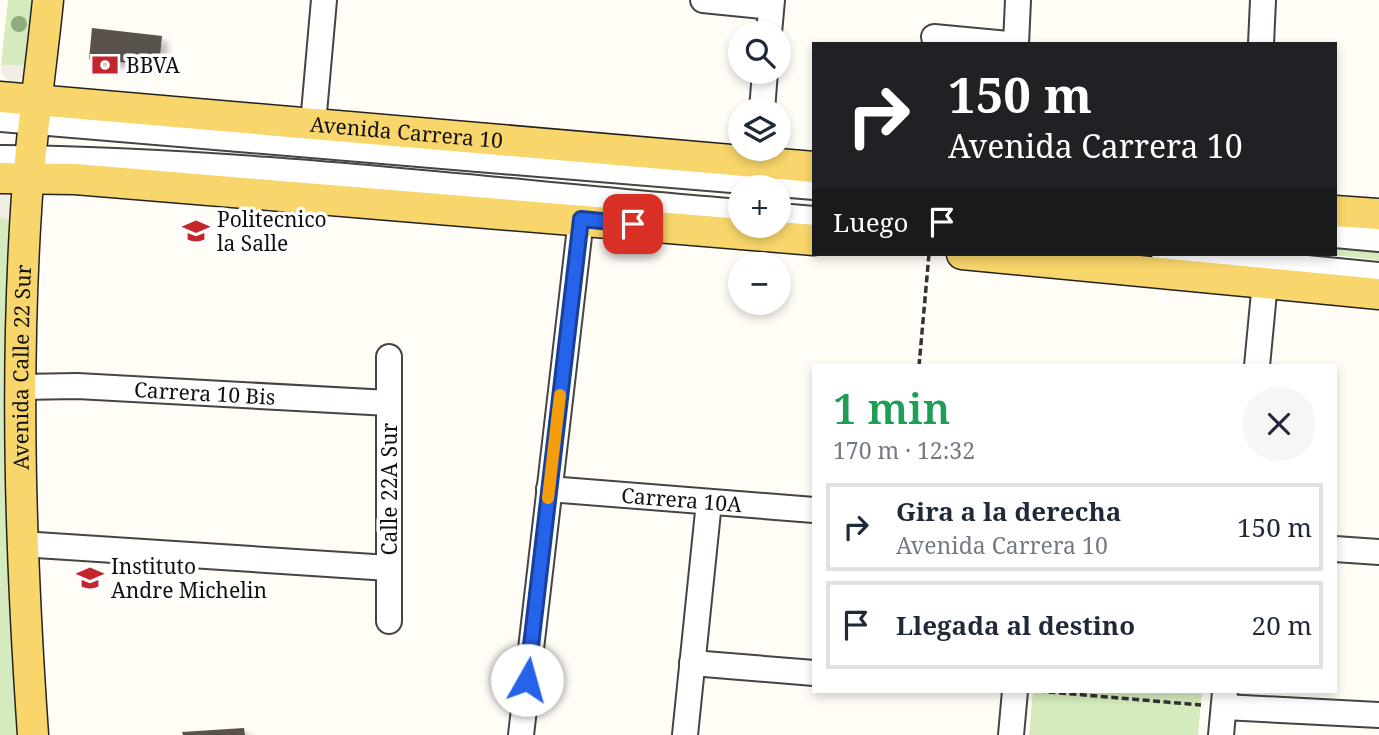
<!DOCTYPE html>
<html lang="es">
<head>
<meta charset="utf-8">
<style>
	:root { --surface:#fff; --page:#f6f6f7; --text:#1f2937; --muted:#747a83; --line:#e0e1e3 }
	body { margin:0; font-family:"Noto Serif",serif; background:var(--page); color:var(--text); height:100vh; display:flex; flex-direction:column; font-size:26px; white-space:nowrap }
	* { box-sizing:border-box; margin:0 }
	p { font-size:23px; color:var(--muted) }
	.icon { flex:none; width:38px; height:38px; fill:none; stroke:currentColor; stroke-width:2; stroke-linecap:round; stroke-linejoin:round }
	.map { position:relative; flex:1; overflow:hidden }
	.drawer { position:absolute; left:812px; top:364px; width:525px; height:329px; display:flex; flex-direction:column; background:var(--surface); border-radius:0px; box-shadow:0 4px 10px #0003 }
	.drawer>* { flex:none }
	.hud { position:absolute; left:812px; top:42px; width:525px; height:214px; border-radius:0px; box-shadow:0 4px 10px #0003; background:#202124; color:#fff; overflow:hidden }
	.controls { position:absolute; left:728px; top:21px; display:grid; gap:14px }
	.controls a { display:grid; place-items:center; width:63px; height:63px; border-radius:50%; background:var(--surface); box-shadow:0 4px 10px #0003; font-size:35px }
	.pin { position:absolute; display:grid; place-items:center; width:60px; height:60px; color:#fff; margin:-30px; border-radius:14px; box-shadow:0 4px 10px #0006 }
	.me { position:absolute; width:77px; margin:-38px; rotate:7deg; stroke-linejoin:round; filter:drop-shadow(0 0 5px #0008) }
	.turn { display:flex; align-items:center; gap:24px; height:147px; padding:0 21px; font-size:32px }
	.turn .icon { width:91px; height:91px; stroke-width:2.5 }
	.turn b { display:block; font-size:49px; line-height:60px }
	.then { display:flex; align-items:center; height:66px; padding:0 21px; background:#0003; gap:14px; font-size:26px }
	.round { display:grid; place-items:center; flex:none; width:74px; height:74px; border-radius:37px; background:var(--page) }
	.overview { display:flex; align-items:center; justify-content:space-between; height:119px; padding:0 21px }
	h1 { font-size:42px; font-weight:600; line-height:52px; color:#1e9e55 }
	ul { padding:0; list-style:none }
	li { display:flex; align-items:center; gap:21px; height:88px; margin:0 14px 10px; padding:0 7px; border:4px solid var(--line); border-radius:0px }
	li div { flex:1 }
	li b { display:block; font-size:26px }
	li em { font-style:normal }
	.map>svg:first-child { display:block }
</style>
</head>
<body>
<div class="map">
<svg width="1379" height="735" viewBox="0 0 1379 735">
	<defs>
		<filter id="shadow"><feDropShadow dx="6" dy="6" stdDeviation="3.5" flood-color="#0004"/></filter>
	</defs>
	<rect width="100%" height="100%" fill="#fffdf5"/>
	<!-- green -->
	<g fill="#d5ebbd">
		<path d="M 8,0 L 34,0 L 27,66 L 1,65 Z"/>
		<path d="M 0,217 L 9,219 L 8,520 L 18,735 L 0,735 Z"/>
		<path d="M 1335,247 L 1379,251 L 1379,260 L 1324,254 L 1335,254 Z"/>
		<path d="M 1033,691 L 1202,691 L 1198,735 L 1029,735 Z"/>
	</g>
	<!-- plaza -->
	<g fill="#f1ede2">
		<path d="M 1,65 L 27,66 L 25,74 L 18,82 L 9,81 L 1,72 Z"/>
		<path d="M 0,189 L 6,190 L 10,197 L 9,219 L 0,217 Z"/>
	</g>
	<!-- building -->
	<g fill="#5a524d" filter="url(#shadow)">
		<path d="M 92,28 L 162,36 L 159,66 L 89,59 Z"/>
		<path d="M 244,728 L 245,735 L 183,735 L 182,732 Z"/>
	</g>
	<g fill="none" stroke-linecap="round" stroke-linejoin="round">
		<!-- minor casing -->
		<g stroke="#444" stroke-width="28">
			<g id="minor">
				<path d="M 703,0 L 771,7"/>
				<path d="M 769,33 L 772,0"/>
				<path d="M 934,37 L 1008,44"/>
				<path d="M 1016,44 L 1018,0"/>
				<path d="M 1261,44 L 1263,0"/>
				<path d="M 762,110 L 765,72"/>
				<path d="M 0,119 L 814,187"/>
				<path d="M 313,124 L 324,0"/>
				<path d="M 0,158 C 248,160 494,192 740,212"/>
				<path d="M 779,216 L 814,219"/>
				<path d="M 1335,235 L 1379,239"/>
				<path d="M 1164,254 L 1379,275"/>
				<path d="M 1257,366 L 1265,282"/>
				<path id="s1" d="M 21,387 L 77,386 L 389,403"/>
				<path id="s2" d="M 549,489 L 814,510"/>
				<path d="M 21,544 L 389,568"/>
				<path d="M 1335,549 L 1379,552"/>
				<path d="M 389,621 L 389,357"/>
				<path d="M 692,663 L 814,673"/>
				<path d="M 1224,707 L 1379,715"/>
				<path d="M 521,735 L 581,219"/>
				<path d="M 685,735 L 709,502"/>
				<path d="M 1011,735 L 1015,691"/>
				<path d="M 1221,735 L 1225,692"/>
			</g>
		</g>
		<!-- major casing -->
		<g stroke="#222" stroke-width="33">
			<g id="major">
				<path id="s3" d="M 0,97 L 814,167"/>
				<path d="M 0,178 L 75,179 L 814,240"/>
				<path d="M 1335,211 L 1379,214"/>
				<path d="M 962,254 L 1379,294"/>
				<path id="s4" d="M 33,735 C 21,561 15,385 26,211 C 30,140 41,70 48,0"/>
			</g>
		</g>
		<!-- path -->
		<g stroke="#333" stroke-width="3.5" stroke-dasharray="7 3.5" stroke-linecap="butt">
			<path d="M 919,366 L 929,254"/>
			<path d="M 1038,691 L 1201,705"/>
		</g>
		<!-- minor -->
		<use href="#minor" stroke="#fff" stroke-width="24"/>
		<!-- major -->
		<use href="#major" stroke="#f9d66b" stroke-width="30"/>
	</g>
	<!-- trees -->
	<circle fill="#8dad7f" cx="19" cy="24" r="8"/>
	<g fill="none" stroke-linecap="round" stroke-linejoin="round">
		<!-- route casing -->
		<g stroke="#184099" stroke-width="18">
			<path id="route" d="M 527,680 L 581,219 L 633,224"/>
		</g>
		<!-- route -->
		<use href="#route" stroke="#2563eb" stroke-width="12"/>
		<!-- slow -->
		<path stroke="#f59e0b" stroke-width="12" d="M 548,498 L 560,395"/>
	</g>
	<!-- icons -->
	<defs>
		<g id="bank-bare" transform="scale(2.1)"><path d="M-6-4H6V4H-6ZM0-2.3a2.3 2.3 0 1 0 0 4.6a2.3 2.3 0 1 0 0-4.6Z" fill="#c4262e" stroke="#fff" stroke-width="2.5" paint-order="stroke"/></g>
		<g id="university-bare" transform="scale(2.1)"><path d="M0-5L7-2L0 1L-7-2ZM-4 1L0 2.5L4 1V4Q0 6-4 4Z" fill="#c4262e" stroke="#fff" stroke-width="2.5" paint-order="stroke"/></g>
	</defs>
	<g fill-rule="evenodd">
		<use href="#bank-bare" x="105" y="65"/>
		<use href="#university-bare" x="196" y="231"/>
		<use href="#university-bare" x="90" y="578"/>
	</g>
	<g text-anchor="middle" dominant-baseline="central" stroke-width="7" stroke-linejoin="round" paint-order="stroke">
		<!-- poi labels -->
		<g font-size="21" fill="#111" stroke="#fff" text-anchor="start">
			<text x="126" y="65">BBVA</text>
			<text x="217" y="219">Politecnico<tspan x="217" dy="24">la Salle</tspan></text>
			<text x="111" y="566">Instituto<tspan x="111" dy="24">Andre Michelin</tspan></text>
		</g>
		<!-- street labels -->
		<g font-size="21" fill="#111" stroke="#fff">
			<text stroke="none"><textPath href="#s3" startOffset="408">Avenida Carrera 10</textPath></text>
			<text stroke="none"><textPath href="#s4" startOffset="368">Avenida Calle 22 Sur</textPath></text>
			<text stroke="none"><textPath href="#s1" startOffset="184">Carrera 10 Bis</textPath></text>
			<text transform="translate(389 489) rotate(-90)">Calle 22A Sur</text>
			<text stroke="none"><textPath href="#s2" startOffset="133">Carrera 10A</textPath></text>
		</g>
	</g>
</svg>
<div class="controls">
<a><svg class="icon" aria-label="search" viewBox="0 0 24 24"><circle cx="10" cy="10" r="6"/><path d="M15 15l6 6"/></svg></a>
<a><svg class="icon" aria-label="layers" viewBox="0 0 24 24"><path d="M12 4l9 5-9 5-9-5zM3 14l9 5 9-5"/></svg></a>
<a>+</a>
<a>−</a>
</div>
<div class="pin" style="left:633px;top:224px;background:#d93025"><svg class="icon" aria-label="arrive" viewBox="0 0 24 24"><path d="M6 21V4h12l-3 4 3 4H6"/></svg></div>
<svg class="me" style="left:527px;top:680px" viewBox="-20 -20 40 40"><circle r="19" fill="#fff"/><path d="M0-13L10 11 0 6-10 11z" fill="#2563eb"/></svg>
<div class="hud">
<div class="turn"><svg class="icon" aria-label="right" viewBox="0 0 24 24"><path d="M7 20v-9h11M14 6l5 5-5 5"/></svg><div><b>150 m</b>Avenida Carrera 10</div></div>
<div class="then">Luego<svg class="icon" aria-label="arrive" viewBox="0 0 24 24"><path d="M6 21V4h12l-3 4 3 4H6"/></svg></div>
</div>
<section class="drawer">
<div class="overview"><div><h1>1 min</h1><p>170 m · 12:32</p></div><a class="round"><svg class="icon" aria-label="close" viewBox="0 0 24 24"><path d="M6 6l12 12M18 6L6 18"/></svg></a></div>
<ul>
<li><svg class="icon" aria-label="right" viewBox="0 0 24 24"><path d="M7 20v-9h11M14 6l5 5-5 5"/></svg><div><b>Gira a la derecha</b><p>Avenida Carrera 10</p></div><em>150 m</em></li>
<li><svg class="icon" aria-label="arrive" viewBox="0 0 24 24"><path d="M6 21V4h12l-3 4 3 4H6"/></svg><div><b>Llegada al destino</b></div><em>20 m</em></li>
</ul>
</section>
</div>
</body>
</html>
